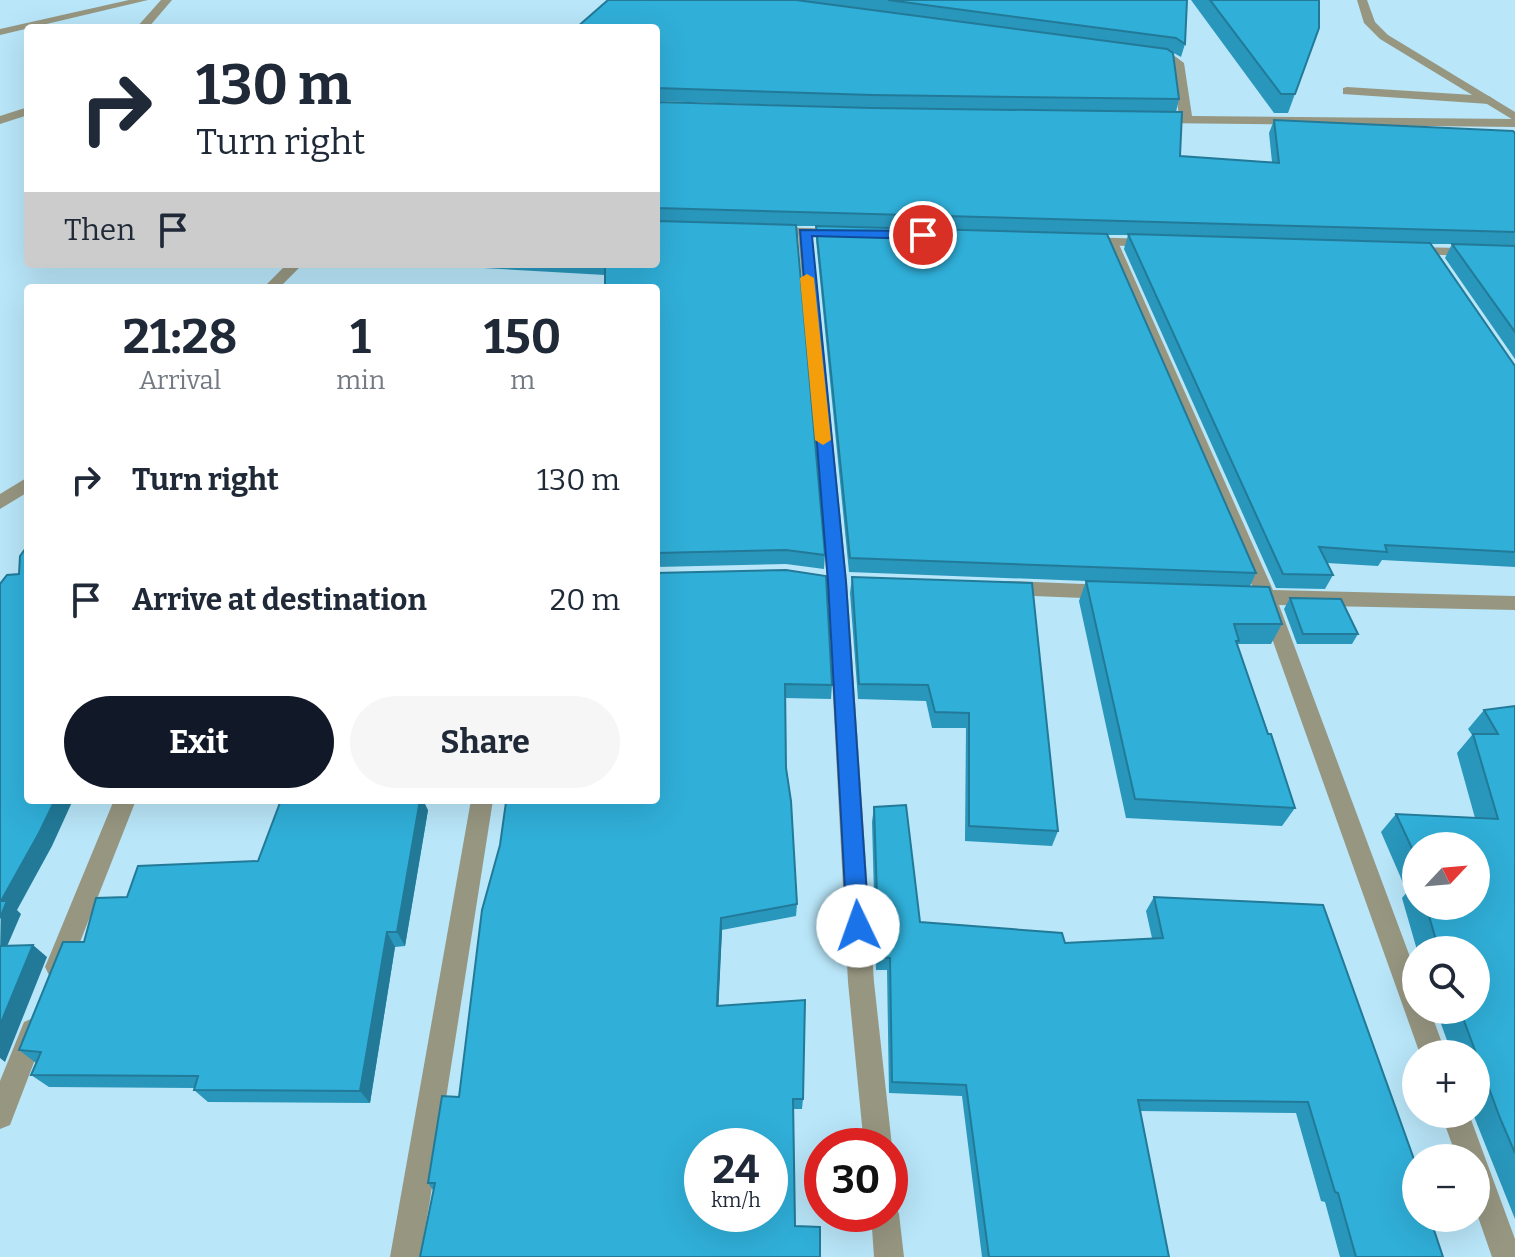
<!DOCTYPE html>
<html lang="en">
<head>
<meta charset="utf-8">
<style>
	:root { --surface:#fff; --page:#f6f6f7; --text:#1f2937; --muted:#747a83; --accent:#111827 }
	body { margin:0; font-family:Bitter,serif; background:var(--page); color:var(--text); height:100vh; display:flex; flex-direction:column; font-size:30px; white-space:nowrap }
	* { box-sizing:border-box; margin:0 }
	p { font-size:26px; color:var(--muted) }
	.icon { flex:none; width:44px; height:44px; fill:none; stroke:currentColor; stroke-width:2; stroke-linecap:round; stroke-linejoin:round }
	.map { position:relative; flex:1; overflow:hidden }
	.sheet { position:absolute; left:24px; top:284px; width:636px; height:520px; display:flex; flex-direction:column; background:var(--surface); border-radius:8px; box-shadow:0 8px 32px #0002 }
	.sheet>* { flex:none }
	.top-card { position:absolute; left:24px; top:24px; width:636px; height:244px; border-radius:8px; box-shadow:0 8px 32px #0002; background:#fff; color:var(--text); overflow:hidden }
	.needle { width:52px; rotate:64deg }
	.tools { position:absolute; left:1402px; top:832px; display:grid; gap:16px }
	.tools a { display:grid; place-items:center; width:88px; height:88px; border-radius:50%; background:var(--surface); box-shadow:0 8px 32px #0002; font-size:40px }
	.speed { position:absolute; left:684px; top:1128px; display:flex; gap:16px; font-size:40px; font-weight:700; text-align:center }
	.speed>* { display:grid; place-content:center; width:104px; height:104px; border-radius:50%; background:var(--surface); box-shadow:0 8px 32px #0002; line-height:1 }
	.speed small { font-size:20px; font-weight:400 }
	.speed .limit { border:12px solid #d22; background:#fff; color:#111 }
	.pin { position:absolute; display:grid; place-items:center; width:68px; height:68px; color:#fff; margin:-34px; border:4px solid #fff; border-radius:50%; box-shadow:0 2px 8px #0007 }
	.me { position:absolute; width:88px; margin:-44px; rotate:357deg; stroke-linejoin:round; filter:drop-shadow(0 0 6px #0008) }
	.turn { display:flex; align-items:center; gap:28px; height:168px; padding:0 40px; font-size:36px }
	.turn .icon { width:104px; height:104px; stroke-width:2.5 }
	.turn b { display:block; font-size:56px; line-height:68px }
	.then { display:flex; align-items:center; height:76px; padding:0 40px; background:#0003; gap:16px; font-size:30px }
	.eta { display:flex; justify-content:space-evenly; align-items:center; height:136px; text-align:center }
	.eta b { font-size:48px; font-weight:700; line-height:56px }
	.action { display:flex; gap:16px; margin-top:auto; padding:16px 40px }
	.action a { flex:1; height:92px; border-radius:48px; background:var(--accent); color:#fff; font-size:32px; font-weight:700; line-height:92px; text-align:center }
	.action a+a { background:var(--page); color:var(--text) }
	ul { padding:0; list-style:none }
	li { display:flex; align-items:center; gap:24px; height:120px; padding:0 40px }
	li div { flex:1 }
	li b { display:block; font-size:30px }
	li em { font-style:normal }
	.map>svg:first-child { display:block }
</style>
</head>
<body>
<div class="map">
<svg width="1515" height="1257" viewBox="0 0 1515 1257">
	<rect width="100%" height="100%" fill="#b9e6f9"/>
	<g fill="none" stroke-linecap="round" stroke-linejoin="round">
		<!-- service -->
		<g fill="#979681" fill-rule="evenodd">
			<path d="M 129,0 L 148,0 L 0,35 L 0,29 Z"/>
			<path d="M 1347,87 L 1489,96 L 1495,100 L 1489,104 L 1343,94 L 1343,88 Z"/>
		</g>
		<!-- minor -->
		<g fill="#979681" fill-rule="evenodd">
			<path d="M 161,0 L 172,0 L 148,28 L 136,28 Z"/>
			<path d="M 1150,50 L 1172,54 L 1184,63 L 1192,116 L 1515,119 L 1515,127 L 1156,123 L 1150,119 L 1152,116 L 1179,116 L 1172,64 L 1165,59 L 1146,55 L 1146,51 Z"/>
			<path d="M 28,107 L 28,115 L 0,124 L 0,116 Z"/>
			<path d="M 805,228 L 812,232 L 847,582 L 874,982 L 892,1146 L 890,1150 L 890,1146 L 864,1146 L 848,982 L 827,582 L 798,232 Z"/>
			<path d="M 1111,238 L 1118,242 L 1273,590 L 1515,596 L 1515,610 L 1279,605 L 1416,973 L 1416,1010 L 1430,1010 L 1446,1054 L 1420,1054 L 1260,605 L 1240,602 L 1237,597 L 1240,592 L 1254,590 L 1104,242 Z"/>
			<path d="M 1007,581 L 1107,585 L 1114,587 L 1117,592 L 1114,597 L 1107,599 L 1007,595 L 997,588 Z"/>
			<path d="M 114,800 L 136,800 L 67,975 L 58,979 L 49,975 L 45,967 Z"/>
			<path d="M 471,800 L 493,800 L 430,1200 L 420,1257 L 390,1257 Z"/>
			<path d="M 33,1018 L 42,1022 L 46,1031 L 10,1125 L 0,1129 L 0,1081 L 24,1022 Z"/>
			<path d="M 1441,1114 L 1469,1114 L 1515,1239 L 1515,1257 L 1492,1257 L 1476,1211 L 1476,1158 L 1457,1158 Z"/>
			<path d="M 890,1202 L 895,1204 L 899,1214 L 904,1257 L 874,1257 L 871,1214 L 890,1214 Z"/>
		</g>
		<!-- tertiary -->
		<g fill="#979681" fill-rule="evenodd">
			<path d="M 1357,0 L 1367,0 L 1375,22 L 1388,35 L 1515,112 L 1515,121 L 1380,39 L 1364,23 Z"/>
			<path d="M 771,227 L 843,229 L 850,233 L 843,237 L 766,234 L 766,228 Z"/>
			<path d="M 1083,237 L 1151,239 L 1158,243 L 1151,247 L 1078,244 L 1076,241 Z"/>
			<path d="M 1411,247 L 1515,249 L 1515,257 L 1406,254 L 1404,251 Z"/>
			<path d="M 287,264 L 303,264 L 279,288 L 263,288 Z"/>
			<path d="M 28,477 L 28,492 L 0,509 L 0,494 Z"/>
		</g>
	</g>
	<!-- wall -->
	<g fill="#2996bb" fill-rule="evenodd">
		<path d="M 608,0 L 1187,0 L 1185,44 L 1181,57 L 1170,51 L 1179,99 L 1176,112 L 871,108 L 656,101 L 656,28 L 603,5 Z"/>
		<path d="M 1191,0 L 1319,0 L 1319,28 L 1288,113 L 1274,113 Z"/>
		<path d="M 656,102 L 1180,156 L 1272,162 L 1269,133 L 1274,120 L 1515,133 L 1515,359 L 1445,258 L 1452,244 L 1430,244 L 1515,366 L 1515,567 L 1382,560 L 1378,566 L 1327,563 L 1333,575 L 1325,589 L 1276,588 L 1124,249 L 1128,235 L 1107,235 L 1256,573 L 1250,586 L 1282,624 L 1271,644 L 1237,644 L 1295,808 L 1282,826 L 1126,818 L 1079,601 L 1086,581 L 849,572 L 816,240 L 816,226 L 796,226 L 825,555 L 824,569 L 786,564 L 656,567 L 656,288 L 605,275 L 412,264 L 656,264 Z"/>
		<path d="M 656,573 L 832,685 L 831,699 L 785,698 L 786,768 L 797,904 L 796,916 L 722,930 L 718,1006 L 803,1099 L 802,1109 L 793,1109 L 795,1226 L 820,1257 L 433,1190 L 428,1183 L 459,1097 L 514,803 Z"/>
		<path d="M 852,577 L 1032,583 L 1058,831 L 1052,846 L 965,841 L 966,728 L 932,728 L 926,701 L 858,699 L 850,593 Z"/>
		<path d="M 1290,598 L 1358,634 L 1352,644 L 1297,644 L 1284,609 Z"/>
		<path d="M 1515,706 L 1515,1219 L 1473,1114 L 1476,1114 L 1476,1054 L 1452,1054 L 1436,1010 L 1476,1010 L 1476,950 L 1417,950 L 1402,898 L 1407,892 L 1381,832 L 1396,814 L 1475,818 L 1457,753 L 1472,735 L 1468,729 L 1484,710 ZM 1416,846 L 1476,906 L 1416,906 Z"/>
		<path d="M 874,807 L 920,922 L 1065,943 L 1152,938 L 1146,911 L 1154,897 L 1416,1218 L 1443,1257 L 1340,1257 L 1325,1202 L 1321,1201 L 1296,1113 L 1140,1111 L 1169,1257 L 982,1257 L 962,1096 L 889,1093 L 887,970 L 876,970 L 872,822 Z"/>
		<path d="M 428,810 L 405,946 L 395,947 L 370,1103 L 208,1102 L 194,1090 L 195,1088 L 49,1087 L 31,1075 L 36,1063 L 19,1050 L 84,942 L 127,897 L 258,861 Z"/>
	</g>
	<!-- shaded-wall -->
	<g fill="#227a98">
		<path d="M 55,800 L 73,800 L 52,846 L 17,910 L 21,914 L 2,958 L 0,956 L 1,901 Z"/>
		<path d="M 420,800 L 423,800 L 428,810 L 405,946 L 397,932 Z"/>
		<path d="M 721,918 L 722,930 L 718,1017 L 717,1006 Z"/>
		<path d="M 387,932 L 395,947 L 370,1103 L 360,1091 Z"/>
		<path d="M 33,945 L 47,957 L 5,1062 L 0,1058 L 0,1025 Z"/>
	</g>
	<!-- building -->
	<g fill="#30afd9" stroke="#227a98" stroke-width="2" fill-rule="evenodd">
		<path d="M 608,0 L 796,0 L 1167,49 L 1173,53 L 1179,99 L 872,95 L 656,88 L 656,28 L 576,28 Z"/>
		<path d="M 888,0 L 1187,0 L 1185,44 L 1176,38 Z"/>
		<path d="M 1210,0 L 1319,0 L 1319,28 L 1295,94 L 1281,94 Z"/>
		<path d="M 656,102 L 872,108 L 1182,112 L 1180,156 L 1279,163 L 1274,120 L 1513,131 L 1515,133 L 1515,232 L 656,208 Z"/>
		<path d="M 656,221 L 796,225 L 825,555 L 786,550 L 656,553 L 656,288 L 605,288 L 605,264 L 656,264 Z"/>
		<path d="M 816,226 L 1107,234 L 1256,573 L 850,558 Z"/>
		<path d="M 1128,234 L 1430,243 L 1515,366 L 1515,552 L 1385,545 L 1387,552 L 1319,547 L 1333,575 L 1283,574 Z"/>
		<path d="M 1452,244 L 1515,246 L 1515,332 Z"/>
		<path d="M 28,545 L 28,800 L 55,800 L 39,833 L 1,901 L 7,901 L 0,918 L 0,584 L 7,575 L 19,574 L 20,556 Z"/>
		<path d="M 786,570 L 826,576 L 832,685 L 785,684 L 786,768 L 791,801 L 797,904 L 721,918 L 717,1006 L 805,1000 L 803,1099 L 793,1099 L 795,1226 L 820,1227 L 820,1257 L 420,1257 L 435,1183 L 428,1183 L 442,1096 L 459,1097 L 482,910 L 500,845 L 506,802 L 514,803 L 514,800 L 656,800 L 656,573 ZM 702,1146 L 770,1146 L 770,1214 L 702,1214 Z"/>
		<path d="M 852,577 L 1032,583 L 1058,831 L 969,826 L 969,713 L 935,712 L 928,685 L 859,684 Z"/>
		<path d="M 1086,581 L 1269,587 L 1282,624 L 1234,624 L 1239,641 L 1236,641 L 1268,734 L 1271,734 L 1295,808 L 1135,799 Z"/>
		<path d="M 1290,598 L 1341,599 L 1358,634 L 1303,634 Z"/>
		<path d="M 1515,706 L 1515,1153 L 1500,1118 L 1460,1010 L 1476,1010 L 1476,950 L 1439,950 L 1426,906 L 1476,906 L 1476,846 L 1416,846 L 1416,857 L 1396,814 L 1498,819 L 1473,734 L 1498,734 L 1484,710 Z"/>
		<path d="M 281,800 L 420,800 L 397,932 L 387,932 L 360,1091 L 194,1090 L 198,1076 L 31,1075 L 41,1052 L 19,1050 L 63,942 L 84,942 L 96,898 L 127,897 L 138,866 L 258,861 Z"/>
		<path d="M 906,805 L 920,922 L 1062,933 L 1065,943 L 1163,938 L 1154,897 L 1323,905 L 1416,1165 L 1416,1218 L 1430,1218 L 1443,1257 L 1356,1257 L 1338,1193 L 1335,1192 L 1308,1102 L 1138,1100 L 1169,1257 L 989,1257 L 966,1085 L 892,1082 L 890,958 L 879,957 L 874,807 Z"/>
		<path d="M 33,945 L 0,1025 L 0,946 Z"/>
	</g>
	<!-- route -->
	<path fill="#1a73e8" stroke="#114b97" stroke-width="2" d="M 800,230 L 923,231 L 929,235 L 923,239 L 812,236 L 846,582 L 869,926 L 866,934 L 858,937 L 850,934 L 847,926 L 828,582 Z"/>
	<!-- slow -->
	<path fill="#f59e0b" d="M 807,274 L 814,278 L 831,440 L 823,445 L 815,440 L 800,278 Z"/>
</svg>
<div class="tools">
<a><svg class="needle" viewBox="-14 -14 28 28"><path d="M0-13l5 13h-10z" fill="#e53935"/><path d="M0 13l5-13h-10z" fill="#747a83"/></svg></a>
<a><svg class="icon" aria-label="search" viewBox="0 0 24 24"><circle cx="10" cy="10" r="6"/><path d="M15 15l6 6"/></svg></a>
<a>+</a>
<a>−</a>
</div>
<div class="speed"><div>24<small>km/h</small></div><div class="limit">30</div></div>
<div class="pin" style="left:923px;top:235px;background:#d93025"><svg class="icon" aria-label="arrive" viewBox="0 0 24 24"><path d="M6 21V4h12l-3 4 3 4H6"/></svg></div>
<svg class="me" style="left:858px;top:926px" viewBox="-20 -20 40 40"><circle r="19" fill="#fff"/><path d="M0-13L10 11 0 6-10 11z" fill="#1a73e8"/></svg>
<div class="top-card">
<div class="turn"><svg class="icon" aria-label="right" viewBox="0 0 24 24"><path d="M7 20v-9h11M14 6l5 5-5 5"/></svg><div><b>130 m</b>Turn right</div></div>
<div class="then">Then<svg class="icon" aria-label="arrive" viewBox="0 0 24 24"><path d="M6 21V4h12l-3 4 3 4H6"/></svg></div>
</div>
<section class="sheet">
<div class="eta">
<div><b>21:28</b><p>Arrival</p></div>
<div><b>1</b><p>min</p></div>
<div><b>150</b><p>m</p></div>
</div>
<ul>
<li><svg class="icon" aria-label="right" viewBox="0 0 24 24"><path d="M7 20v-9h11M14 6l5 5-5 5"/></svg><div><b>Turn right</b></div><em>130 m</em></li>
<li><svg class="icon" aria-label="arrive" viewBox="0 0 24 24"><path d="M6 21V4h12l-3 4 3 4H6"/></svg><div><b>Arrive at destination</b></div><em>20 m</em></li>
</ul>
<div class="action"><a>Exit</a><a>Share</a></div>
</section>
</div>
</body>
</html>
